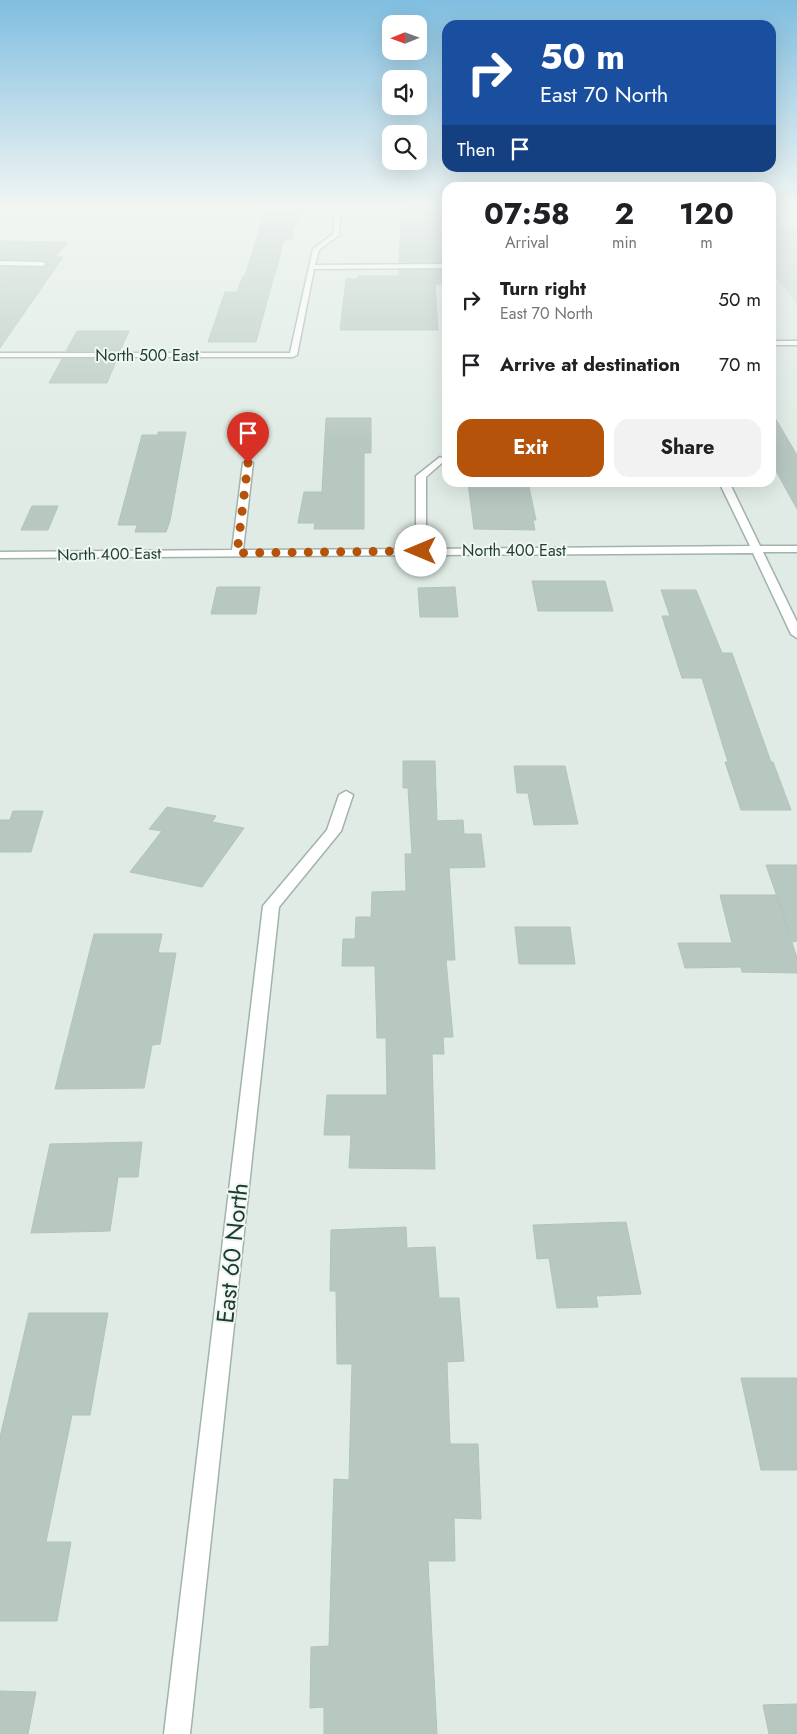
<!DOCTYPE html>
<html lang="en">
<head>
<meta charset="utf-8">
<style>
	:root { --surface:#fff; --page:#f2f2f2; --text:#202124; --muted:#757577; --accent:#b45309 }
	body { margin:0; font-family:Jost,sans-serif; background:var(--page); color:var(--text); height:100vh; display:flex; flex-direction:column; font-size:19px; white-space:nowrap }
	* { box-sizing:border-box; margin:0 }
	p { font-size:16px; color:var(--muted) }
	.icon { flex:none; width:28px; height:28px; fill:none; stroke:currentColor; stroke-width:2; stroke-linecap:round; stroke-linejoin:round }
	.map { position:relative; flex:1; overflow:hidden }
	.side { position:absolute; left:442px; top:182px; width:334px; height:305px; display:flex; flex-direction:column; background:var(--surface); border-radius:15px; box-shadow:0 5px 20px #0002 }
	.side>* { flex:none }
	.guide { position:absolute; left:442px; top:20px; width:334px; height:152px; border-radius:15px; box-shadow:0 5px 20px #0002; background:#1a4fa0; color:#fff; overflow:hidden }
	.needle { width:32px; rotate:269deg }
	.fabs { position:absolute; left:382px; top:15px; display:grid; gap:10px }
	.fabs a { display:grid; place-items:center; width:45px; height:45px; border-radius:10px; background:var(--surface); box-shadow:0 5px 20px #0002; font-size:25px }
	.pin { position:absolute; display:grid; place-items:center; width:42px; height:42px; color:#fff; margin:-51px -21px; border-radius:50% 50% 50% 0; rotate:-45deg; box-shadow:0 0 5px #0007 }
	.pin .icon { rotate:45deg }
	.me { position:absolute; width:55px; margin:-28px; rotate:270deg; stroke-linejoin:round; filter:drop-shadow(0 0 4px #0008) }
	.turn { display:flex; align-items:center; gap:18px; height:105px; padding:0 15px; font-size:22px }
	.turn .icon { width:65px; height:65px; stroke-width:2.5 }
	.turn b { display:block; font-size:35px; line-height:42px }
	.then { display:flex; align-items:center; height:48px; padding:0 15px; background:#0003; gap:10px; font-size:19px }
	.eta { display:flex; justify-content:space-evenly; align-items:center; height:85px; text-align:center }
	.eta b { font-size:30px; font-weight:700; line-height:35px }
	.button { display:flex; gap:10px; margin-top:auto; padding:10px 15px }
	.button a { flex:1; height:58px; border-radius:15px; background:var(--accent); color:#fff; font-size:20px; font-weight:700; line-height:58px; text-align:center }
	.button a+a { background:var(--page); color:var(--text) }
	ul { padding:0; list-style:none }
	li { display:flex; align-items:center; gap:15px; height:65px; padding:0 15px }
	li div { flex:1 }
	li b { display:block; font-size:19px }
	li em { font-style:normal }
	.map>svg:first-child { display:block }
</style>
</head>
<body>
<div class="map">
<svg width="797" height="1734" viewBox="0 0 797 1734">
	<rect width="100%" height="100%" fill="#dfebe4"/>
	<!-- built -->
	<path fill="#cddbd3" d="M 771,227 L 797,227 L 797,304 L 771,271 Z"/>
	<!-- building -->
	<g fill="#b7c8c0" stroke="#b1c4bb">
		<path d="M 438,206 L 444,228 L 448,228 L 448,262 L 399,262 L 402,207 Z"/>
		<path d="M 275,210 L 300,210 L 291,240 L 284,240 L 256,342 L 208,342 L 225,292 L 237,292 L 243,276 L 245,276 L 263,217 L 265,217 L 266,212 L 274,212 Z"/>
		<path d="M 0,241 L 68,242 L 55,257 L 63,257 L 0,348 L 0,267 L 43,268 L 48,265 L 43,260 L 0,259 Z"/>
		<path d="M 399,270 L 448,270 L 448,284 L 435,284 L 438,330 L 340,330 L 346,279 L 358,279 L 358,276 L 399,276 Z"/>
		<path d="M 77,331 L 129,331 L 120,351 L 66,351 Z"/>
		<path d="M 62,359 L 117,359 L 107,383 L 49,383 Z"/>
		<path d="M 771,411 L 797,455 L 797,509 L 771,462 Z"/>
		<path d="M 326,418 L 371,418 L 371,453 L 364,453 L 364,529 L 314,529 L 315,523 L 298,523 L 304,492 L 322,492 Z"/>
		<path d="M 158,432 L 186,432 L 170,521 L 166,532 L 135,532 L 137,525 L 118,525 L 142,435 L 158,435 Z"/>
		<path d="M 528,482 L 536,520 L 533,520 L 535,530 L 474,529 L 468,483 Z"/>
		<path d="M 32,506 L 58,506 L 48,530 L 21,530 Z"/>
		<path d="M 532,581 L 605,581 L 613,611 L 538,611 Z"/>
		<path d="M 217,587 L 260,587 L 256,614 L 211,614 Z"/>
		<path d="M 455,587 L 458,617 L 420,617 L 418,588 Z"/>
		<path d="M 661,590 L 696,590 L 722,653 L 732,653 L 771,762 L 773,762 L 791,810 L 741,810 L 725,762 L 728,762 L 702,678 L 682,678 L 662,616 L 670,616 Z"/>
		<path d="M 403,761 L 435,761 L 437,821 L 463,820 L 464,834 L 481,834 L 485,867 L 449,868 L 455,960 L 446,960 L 453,1037 L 443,1037 L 444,1054 L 432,1054 L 435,1169 L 349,1168 L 351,1135 L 324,1135 L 327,1095 L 387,1095 L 386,1038 L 377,1038 L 375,966 L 342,966 L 343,939 L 355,939 L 356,917 L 371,917 L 372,892 L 406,891 L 405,854 L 412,854 L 408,788 L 403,788 Z"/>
		<path d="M 514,766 L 565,766 L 578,824 L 534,825 L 528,793 L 517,793 Z"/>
		<path d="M 167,807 L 216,816 L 212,822 L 244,828 L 202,887 L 130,872 L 162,831 L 149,829 Z"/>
		<path d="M 13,811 L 43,811 L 31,852 L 0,852 L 0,820 L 10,820 Z"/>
		<path d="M 766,865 L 797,865 L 797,941 L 793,942 Z"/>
		<path d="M 720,895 L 777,895 L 797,958 L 797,973 L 742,972 L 741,967 L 685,968 L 678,943 L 732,943 Z"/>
		<path d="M 515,927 L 570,927 L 575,964 L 519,964 Z"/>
		<path d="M 94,934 L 162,934 L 158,953 L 176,953 L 160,1044 L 152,1045 L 144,1088 L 55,1089 Z"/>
		<path d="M 142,1142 L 138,1177 L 118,1177 L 110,1231 L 31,1233 L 50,1144 Z"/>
		<path d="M 626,1222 L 641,1294 L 596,1296 L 598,1307 L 557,1308 L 549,1258 L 537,1259 L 533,1225 Z"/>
		<path d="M 406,1227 L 407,1248 L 435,1247 L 439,1298 L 459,1298 L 464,1361 L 447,1362 L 450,1444 L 478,1444 L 481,1519 L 454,1518 L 455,1561 L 428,1561 L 437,1734 L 324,1734 L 324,1707 L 310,1708 L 311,1647 L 329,1646 L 334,1479 L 349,1480 L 352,1364 L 337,1364 L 336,1291 L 330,1291 L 331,1230 Z"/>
		<path d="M 29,1313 L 108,1313 L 90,1415 L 72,1415 L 46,1542 L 71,1542 L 57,1621 L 0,1621 L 0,1437 Z"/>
		<path d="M 741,1378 L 797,1378 L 797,1470 L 761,1470 Z"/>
		<path d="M 0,1691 L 36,1692 L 28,1734 L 0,1734 Z"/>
		<path d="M 797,1704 L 797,1734 L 769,1734 L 763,1705 Z"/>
	</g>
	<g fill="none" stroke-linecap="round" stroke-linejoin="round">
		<!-- minor casing -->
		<g stroke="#a2b3ab" stroke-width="3">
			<g id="minor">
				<path d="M 335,205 L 341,205 L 339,235 L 319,250 L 315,265 L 448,264 L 448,268 L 314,269 L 297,355 L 293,357 L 0,357 L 0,353 L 290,353 L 313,249 L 333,234 Z"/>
				<path d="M 0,261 L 43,262 L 46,264 L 43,266 L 0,265 Z"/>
				<rect x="771" y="341" width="26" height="4"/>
				<path d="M 440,457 L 445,460 L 443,462 L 426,477 L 426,549 L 750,546 L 719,482 L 729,482 L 760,546 L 797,546 L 797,552 L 763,552 L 797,622 L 797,638 L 791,634 L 753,553 L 0,558 L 0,552 L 232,550 L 243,463 L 248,460 L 253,463 L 243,550 L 416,549 L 416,476 Z"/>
				<path d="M 346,791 L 353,795 L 341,831 L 279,907 L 190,1734 L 164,1734 L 263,906 L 327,830 L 339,795 Z"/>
			</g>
		</g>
		<!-- minor -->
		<use href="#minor" fill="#fff" fill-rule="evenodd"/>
	</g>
	<!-- sky -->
	<linearGradient id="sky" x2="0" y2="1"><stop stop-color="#80bee0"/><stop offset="0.46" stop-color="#f1f6f3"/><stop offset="1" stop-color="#f1f6f3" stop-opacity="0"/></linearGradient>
	<rect width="797" height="447" fill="url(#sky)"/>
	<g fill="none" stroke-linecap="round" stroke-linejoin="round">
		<!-- route -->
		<path stroke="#b45309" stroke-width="9" stroke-dasharray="0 16.2" d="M 248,463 L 237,553 L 421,551"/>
	</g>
	<g text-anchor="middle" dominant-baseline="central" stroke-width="4" stroke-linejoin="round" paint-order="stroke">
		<!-- far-street labels -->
		<g font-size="16" fill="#1f3b31" stroke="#eff7f2">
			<text x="147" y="355">North 500 East</text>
			<text x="514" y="550">North 400 East</text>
			<text transform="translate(109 554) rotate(-1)">North 400 East</text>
		</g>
		<!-- near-street labels -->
		<g font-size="24" fill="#1f3b31" stroke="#eff7f2">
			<text transform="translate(232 1253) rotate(-84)">East 60 North</text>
		</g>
	</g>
</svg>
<div class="fabs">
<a><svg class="needle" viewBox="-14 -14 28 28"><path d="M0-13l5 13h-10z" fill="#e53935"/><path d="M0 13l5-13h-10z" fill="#757577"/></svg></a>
<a><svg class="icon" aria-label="sound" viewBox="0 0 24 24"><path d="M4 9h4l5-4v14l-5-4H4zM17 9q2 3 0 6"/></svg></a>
<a><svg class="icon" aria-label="search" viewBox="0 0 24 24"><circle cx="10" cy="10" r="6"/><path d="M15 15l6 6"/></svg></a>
</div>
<div class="pin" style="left:248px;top:463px;background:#d93025"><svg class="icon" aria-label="arrive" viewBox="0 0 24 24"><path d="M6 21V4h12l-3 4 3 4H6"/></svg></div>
<svg class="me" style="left:421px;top:551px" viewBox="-20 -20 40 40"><circle r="19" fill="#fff"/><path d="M0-13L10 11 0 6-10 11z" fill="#b45309"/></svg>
<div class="guide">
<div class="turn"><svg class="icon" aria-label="right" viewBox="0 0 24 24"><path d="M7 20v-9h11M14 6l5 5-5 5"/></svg><div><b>50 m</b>East 70 North</div></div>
<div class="then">Then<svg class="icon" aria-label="arrive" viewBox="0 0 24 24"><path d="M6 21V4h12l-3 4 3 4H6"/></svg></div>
</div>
<section class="side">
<div class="eta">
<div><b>07:58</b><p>Arrival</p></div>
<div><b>2</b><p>min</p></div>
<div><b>120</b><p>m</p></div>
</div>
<ul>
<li><svg class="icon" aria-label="right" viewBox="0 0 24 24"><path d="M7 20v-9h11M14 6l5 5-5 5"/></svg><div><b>Turn right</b><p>East 70 North</p></div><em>50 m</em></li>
<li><svg class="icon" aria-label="arrive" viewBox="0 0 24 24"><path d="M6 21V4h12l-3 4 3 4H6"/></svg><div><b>Arrive at destination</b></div><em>70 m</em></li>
</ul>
<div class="button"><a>Exit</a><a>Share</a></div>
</section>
</div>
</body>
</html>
